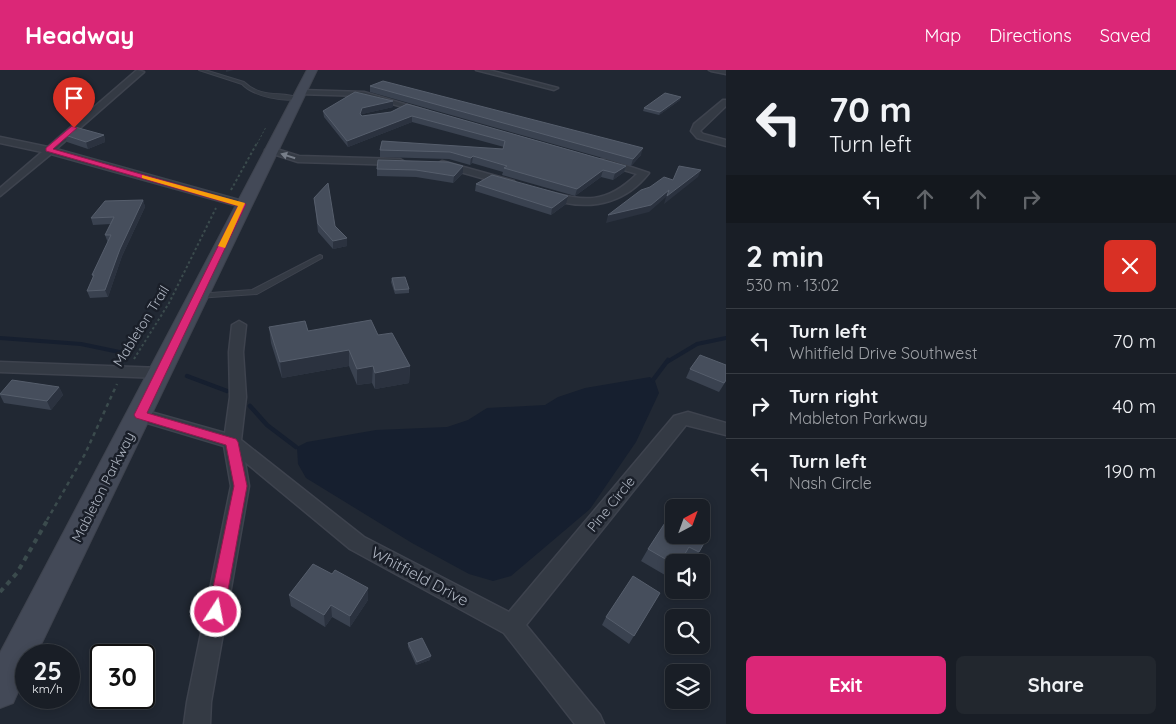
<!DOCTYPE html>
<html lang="en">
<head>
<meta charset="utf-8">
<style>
	:root { --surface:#191e26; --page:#22272e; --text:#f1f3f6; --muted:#9fa2a7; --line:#373c43; --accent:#db2777 }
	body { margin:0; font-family:Quicksand,sans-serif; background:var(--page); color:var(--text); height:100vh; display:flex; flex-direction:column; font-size:19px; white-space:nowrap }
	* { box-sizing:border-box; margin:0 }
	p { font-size:16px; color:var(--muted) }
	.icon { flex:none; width:28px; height:28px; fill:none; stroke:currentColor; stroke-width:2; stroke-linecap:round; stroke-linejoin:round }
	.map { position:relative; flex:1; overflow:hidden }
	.panel { display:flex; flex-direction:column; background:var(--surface); width:450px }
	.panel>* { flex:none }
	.hud { background:#191e26; color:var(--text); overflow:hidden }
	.needle { width:32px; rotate:41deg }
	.fabs { position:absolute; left:665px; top:429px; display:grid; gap:10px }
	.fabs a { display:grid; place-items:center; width:45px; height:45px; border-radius:8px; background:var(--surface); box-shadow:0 2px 8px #0003,0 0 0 1px var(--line); font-size:25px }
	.speed { position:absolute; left:15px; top:574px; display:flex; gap:10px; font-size:25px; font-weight:700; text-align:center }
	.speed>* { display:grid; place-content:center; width:65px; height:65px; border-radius:50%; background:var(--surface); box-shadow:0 2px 8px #0003,0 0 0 1px var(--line); line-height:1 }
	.speed small { font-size:12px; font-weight:400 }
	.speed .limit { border:2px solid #111; border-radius:8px; background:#fff; color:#111 }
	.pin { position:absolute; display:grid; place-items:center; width:42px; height:42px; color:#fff; margin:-51px -21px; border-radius:50% 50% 50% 0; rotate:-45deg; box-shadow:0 0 5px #0007 }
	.pin .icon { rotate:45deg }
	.me { position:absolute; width:55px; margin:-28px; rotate:11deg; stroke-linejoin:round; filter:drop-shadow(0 0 4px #0008) }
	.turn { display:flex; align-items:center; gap:18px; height:105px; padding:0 20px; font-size:22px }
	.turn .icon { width:65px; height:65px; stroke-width:2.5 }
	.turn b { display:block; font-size:35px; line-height:42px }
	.lanes { display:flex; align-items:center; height:48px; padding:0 20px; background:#0003; justify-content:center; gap:25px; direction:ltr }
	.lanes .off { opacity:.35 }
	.round { display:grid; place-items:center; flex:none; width:52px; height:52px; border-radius:8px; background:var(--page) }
	.summary { display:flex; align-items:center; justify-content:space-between; height:85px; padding:0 20px }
	h1 { font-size:30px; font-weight:800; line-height:38px }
	.button { display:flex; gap:10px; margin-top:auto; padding:10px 20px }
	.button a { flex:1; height:58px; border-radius:8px; background:var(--accent); color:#fff; font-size:20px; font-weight:800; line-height:58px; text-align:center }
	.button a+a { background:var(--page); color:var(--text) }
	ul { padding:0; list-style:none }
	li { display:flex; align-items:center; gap:15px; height:65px; padding:0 20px; border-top:1px solid var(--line) }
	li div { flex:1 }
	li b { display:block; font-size:19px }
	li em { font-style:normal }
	header { display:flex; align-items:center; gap:30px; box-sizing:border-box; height:70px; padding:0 25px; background:var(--accent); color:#fff }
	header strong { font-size:24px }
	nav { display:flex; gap:28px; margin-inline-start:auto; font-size:18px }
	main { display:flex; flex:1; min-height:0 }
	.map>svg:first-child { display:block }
</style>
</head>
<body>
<header>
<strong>Headway</strong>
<nav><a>Map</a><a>Directions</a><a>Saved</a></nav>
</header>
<main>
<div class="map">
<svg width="726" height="654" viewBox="0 0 726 654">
	<rect width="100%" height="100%" fill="#212833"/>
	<!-- water -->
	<path fill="#161f2f" d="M 650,307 L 655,311 L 659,323 L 636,372 L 590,439 L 511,506 L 493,511 L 469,504 L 412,473 L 306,408 L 298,394 L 297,377 L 307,372 L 376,360 L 447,357 L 468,350 L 487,338 L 545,335 L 558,327 L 585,318 Z"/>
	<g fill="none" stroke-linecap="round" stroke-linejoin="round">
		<!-- stream-far1 -->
		<g stroke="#161f2f" stroke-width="4">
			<path d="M 0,268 L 81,274 L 129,284"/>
			<path d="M 667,292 L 697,274 L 726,268"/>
		</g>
		<!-- stream -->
		<g stroke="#161f2f" stroke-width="4.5">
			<path d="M 187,306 L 227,321"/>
			<path d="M 653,310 L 668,290"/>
			<path d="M 250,336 L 267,355 L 296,377"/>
		</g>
		<!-- service casing -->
		<g stroke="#3e434e" stroke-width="2">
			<g id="service">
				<path d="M 199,0 L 205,0 L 244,12 C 262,29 281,21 300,28 C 285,33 253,26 242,14 Z"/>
				<path d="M 320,185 L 322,186 L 322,188 L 257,224 L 197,228 L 193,226 L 197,224 L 252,220 Z"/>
			</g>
		</g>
		<!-- minor casing -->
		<g stroke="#3e434e" stroke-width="3">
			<g id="minor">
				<path d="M 137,0 L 144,2 L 56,79 L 246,132 L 246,136 L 238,136 L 51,84 L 0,126 L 0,118 L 42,82 L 0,73 L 0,67 L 48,77 Z"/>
				<path d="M 476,0 L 489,0 L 558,18 L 554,20 Z"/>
				<path d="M 709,0 L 726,0 L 726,4 L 711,1 Z"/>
				<path d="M 301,20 L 364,22 L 428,41 L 424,43 L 364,26 L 298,24 L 297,22 Z"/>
				<path d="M 723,30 L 726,30 L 726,36 L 700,61 L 703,64 L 726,70 L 726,76 L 697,68 L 691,61 L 694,54 Z"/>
				<path d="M 270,77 L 299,86 L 400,89 L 405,92 L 400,95 L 298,92 L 267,82 L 265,80 Z"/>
				<path d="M 601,89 L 607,89 L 649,103 C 627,131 596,140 561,132 C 554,130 545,129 540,124 L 545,121 C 585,131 605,135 637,104 L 601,93 Z"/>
				<path d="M 442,91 L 514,111 L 515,113 L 510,116 L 439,96 L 437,94 Z"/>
				<path d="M 239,251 L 246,255 L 243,282 L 246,327 L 241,370 L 364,467 L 509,542 L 674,346 L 688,342 L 726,353 L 726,365 L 686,355 L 526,555 L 600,645 L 604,654 L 575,654 L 504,563 L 350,479 L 245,392 L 249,416 L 211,632 L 210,654 L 184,654 L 187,632 L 231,416 L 224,376 L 134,349 L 132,345 L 134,341 L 140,339 L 225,363 L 230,327 L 229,282 L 232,255 Z"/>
				<path d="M 0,292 L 161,298 L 167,299 L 169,303 L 167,307 L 161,308 L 0,302 Z"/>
			</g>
		</g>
		<!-- secondary casing -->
		<g stroke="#3e434e" stroke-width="2">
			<path id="secondary" d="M 307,0 L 317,0 L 36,585 L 26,585 L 26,604 L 13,633 L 0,638 L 0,583 Z"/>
		</g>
		<!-- path-far3 -->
		<path stroke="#3b4b4d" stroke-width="1" stroke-dasharray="2 2" stroke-linecap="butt" d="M 257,74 L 266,57"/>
		<!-- path-far2 -->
		<g stroke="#3b4b4d" stroke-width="2" stroke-dasharray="2.5 2.5" stroke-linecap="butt">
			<path d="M 231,120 L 257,73"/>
			<path d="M 134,289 L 169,233 L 216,138"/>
		</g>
		<!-- path-far1 -->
		<path stroke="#3b4b4d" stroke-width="2.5" stroke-dasharray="4 4" stroke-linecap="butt" d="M 47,450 L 85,384 L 117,314"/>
		<!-- path -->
		<path stroke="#3b4b4d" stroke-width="4" stroke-dasharray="5 5" stroke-linecap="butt" d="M 0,522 L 17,503 L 48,449"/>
		<!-- service -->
		<use href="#service" fill="#343a44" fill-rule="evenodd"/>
		<!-- minor -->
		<use href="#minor" fill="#343a44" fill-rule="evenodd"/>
		<!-- secondary -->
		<use href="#secondary" fill="#434957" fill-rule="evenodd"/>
	</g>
	<!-- wall -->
	<g fill="#3a4250">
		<path d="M 370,16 L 641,85 L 631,96 L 370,22 Z"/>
		<path d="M 680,30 L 659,45 L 643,41 L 644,38 Z"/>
		<path d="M 393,31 L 393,37 L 362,44 L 361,45 L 362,46 L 391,42 L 407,34 L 626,96 L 624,102 L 613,110 L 601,107 L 575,126 L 502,105 L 503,102 L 472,93 L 470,95 L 449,89 L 380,87 L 380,80 L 503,79 L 504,77 L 412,52 L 348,77 L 324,47 L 323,41 Z"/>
		<path d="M 65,65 L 104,65 L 105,72 L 88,79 L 67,72 Z"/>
		<path d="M 378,90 L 463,103 L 453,113 L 416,107 L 377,106 L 377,99 Z"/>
		<path d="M 476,114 L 566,134 L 551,145 L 475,121 Z"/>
		<path d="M 314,128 L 335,156 L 347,168 L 347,176 L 333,179 L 318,162 Z"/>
		<path d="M 143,130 L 145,137 L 122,186 L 108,227 L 90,228 L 87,221 L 93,207 L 92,205 L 108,173 L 105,165 L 111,154 L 93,155 L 91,148 Z"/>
		<path d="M 392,208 L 409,219 L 409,223 L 395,224 L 391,212 Z"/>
		<path d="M 269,257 L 308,261 L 378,265 L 410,296 L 409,313 L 375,319 L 372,313 L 357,315 L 349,296 L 282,308 L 271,273 Z"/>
		<path d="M 726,295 L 726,311 L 719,322 L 686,308 L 690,299 Z"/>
		<path d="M 59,317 L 63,325 L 51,340 L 4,333 L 0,325 L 0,323 Z"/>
		<path d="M 674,465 L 699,482 L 692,492 L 687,492 L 682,490 L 674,492 L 674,503 L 670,508 L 641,491 L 648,479 Z"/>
		<path d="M 332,504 L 368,530 L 350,557 L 332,547 L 325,557 L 291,536 L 289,525 Z"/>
		<path d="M 660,523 L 629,574 L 602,555 L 606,547 Z"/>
		<path d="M 408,573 L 430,590 L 416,595 L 408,577 Z"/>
	</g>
	<!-- shaded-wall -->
	<g fill="#2b323f">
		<path d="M 226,0 L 234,0 L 226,2 Z"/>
		<path d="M 681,27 L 680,30 L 659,45 L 660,42 Z"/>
		<path d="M 393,31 L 393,37 L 362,44 L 360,50 L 360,44 L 362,38 Z"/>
		<path d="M 412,46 L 412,52 L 348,77 L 347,71 Z"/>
		<path d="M 104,65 L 105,72 L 88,79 L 86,72 Z"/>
		<path d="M 643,78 L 641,85 L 631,96 L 633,89 Z"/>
		<path d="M 473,86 L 472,93 L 470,95 L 471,88 Z"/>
		<path d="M 463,96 L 463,103 L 453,113 L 454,106 Z"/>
		<path d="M 626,96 L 624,102 L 613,110 L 615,103 Z"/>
		<path d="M 603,100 L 601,107 L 575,126 L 577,119 Z"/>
		<path d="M 701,100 L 698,107 L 664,134 L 666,127 L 649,142 L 606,153 L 608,145 L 669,120 Z"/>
		<path d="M 568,126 L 566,134 L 551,145 L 552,138 Z"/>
		<path d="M 143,130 L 145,137 L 122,186 L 108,227 L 105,220 L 120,179 Z"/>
		<path d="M 347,168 L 347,176 L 333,179 L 333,171 Z"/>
		<path d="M 349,280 L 349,296 L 282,308 L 280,292 Z"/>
		<path d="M 373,296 L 372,313 L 357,315 L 357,299 Z"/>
		<path d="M 410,296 L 409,313 L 375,319 L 375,303 Z"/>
		<path d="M 59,317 L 63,325 L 51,340 L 47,331 Z"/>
		<path d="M 368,518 L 368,530 L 350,557 L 350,546 Z"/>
		<path d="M 331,535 L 332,547 L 325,557 L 324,545 Z"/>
		<path d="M 431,586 L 430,590 L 416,595 L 417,592 Z"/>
	</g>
	<!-- building -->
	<g fill="#464e5c" stroke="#565e6c">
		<path d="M 383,11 L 643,78 L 633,89 L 370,16 Z"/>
		<path d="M 355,22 L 393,31 L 362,38 L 360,44 L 362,46 L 391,42 L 407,34 L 626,96 L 615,103 L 603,100 L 577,119 L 504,98 L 507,96 L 473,86 L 471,88 L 450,82 L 380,80 L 382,71 L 503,79 L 505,71 L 412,46 L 347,71 L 323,41 Z"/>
		<path d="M 665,23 L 681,27 L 660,42 L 644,38 Z"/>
		<path d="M 75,57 L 104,65 L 86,72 L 65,65 Z"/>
		<path d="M 378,90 L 448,92 L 463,96 L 454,106 L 416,100 L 377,99 Z"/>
		<path d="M 679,96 L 701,100 L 667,126 L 669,120 L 651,135 L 608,145 L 641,120 L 650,117 L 664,107 L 673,110 Z"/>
		<path d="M 492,105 L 568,126 L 552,138 L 476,114 Z"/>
		<path d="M 328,113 L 335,156 L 347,168 L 333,171 L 318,154 L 314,128 Z"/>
		<path d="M 143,130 L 120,179 L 105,220 L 87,221 L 94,205 L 92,205 L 111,165 L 105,165 L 114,147 L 91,148 L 105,131 Z"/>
		<path d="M 405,207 L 409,219 L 395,220 L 392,208 Z"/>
		<path d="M 371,250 L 378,265 L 392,263 L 410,296 L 375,303 L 373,296 L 357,299 L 349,280 L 280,292 L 269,257 L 305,251 L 308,261 Z"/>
		<path d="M 700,285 L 726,295 L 726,310 L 724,313 L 690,299 Z"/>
		<path d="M 12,310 L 59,317 L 47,331 L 0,324 Z"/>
		<path d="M 677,434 L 683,438 L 675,438 Z"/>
		<path d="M 674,439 L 674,465 L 701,465 L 701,463 L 708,466 L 699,482 L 689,477 L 680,492 L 674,492 L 674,494 L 648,479 Z"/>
		<path d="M 701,448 L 706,450 L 701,457 Z"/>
		<path d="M 313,494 L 332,504 L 335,500 L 368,518 L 350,546 L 331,535 L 324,545 L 289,525 Z"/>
		<path d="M 633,506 L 660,523 L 634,566 L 606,547 Z"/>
		<path d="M 422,568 L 431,586 L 417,592 L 408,573 Z"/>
	</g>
	<!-- one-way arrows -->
	<defs><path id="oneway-solid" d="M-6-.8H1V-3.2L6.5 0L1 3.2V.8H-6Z" transform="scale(1.25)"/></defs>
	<use fill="#777e89" href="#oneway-solid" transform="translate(288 86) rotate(-163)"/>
	<!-- route -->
	<path fill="#db2777" stroke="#8e194d" d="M 72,56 L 77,58 L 53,79 L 246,134 L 147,343 L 236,369 L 238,372 L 247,416 L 224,542 L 222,548 L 216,550 L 211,548 L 208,542 L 234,416 L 226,375 L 136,348 L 134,345 L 238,136 L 46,81 L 46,78 Z"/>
	<!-- slow -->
	<path fill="#f59e0b" d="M 142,105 L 245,133 L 225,178 L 218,176 L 238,136 L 142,108 Z"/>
	<g text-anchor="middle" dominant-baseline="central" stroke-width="5" stroke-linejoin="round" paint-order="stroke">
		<!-- street labels -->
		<g font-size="14" fill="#aeb5c1" stroke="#1a1f29">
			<text transform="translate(141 256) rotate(-58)">Mableton Trail</text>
			<text transform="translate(103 417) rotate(-63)">Mableton Parkway</text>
			<text transform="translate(611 434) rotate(-51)">Pine Circle</text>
		</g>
		<!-- near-street labels -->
		<g font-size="16" fill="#aeb5c1" stroke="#1a1f29">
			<text transform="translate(420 506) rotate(28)">Whitfield Drive</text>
		</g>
	</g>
</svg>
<div class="fabs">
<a><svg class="needle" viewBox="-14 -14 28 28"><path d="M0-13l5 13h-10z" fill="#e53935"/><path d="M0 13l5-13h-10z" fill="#9fa2a7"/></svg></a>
<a><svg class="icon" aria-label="sound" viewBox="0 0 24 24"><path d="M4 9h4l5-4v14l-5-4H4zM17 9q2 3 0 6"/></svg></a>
<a><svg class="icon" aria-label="search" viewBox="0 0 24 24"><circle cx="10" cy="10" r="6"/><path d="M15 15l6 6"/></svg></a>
<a><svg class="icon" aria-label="layers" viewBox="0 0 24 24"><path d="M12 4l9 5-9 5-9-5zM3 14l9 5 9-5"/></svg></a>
</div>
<div class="speed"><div>25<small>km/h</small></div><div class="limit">30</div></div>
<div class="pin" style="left:74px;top:58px;background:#d93025"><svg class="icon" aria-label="arrive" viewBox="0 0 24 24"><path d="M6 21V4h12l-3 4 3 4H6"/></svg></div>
<svg class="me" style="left:216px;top:542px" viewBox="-20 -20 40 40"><circle r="17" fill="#db2777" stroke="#fff" stroke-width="3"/><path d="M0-11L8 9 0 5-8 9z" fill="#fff"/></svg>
</div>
<section class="panel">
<div class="hud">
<div class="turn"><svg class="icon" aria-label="left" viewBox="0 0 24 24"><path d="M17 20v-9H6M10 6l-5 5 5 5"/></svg><div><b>70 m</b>Turn left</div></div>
<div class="lanes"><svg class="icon" aria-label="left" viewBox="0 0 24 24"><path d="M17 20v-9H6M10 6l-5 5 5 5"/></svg><svg class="icon off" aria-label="ahead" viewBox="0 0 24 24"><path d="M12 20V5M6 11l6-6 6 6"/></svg><svg class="icon off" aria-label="ahead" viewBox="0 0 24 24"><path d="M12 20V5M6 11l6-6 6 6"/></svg><svg class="icon off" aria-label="right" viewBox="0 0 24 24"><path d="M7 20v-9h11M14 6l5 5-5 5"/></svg></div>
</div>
<div class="summary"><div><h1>2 min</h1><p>530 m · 13:02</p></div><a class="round" style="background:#d93025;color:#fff"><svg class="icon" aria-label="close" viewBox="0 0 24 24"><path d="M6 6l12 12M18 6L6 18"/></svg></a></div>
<ul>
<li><svg class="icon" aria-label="left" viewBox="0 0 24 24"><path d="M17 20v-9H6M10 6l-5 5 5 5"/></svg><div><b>Turn left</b><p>Whitfield Drive Southwest</p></div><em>70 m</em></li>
<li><svg class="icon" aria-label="right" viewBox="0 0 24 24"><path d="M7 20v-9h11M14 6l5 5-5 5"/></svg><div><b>Turn right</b><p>Mableton Parkway</p></div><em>40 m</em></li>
<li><svg class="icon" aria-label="left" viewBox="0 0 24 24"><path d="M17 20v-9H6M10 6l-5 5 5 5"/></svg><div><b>Turn left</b><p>Nash Circle</p></div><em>190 m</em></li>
</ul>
<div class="button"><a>Exit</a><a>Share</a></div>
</section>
</main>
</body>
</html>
